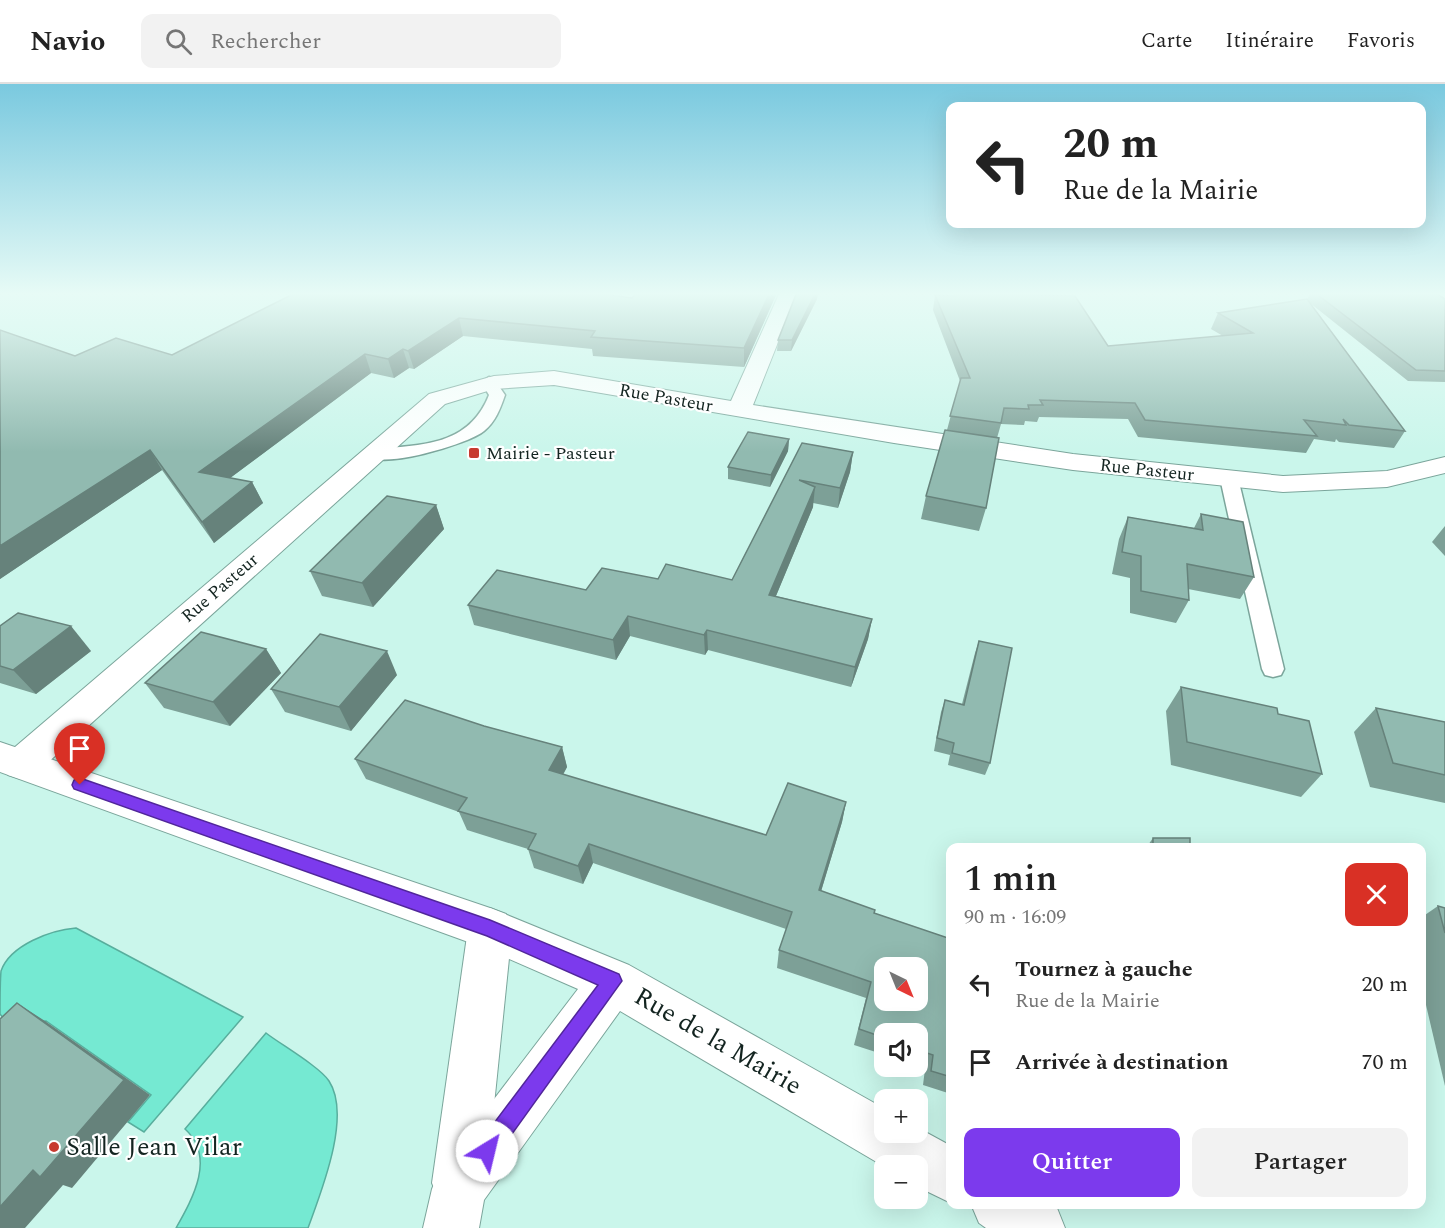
<!DOCTYPE html>
<html lang="fr">
<head>
<meta charset="utf-8">
<style>
	:root { --surface:#fff; --page:#f2f2f2; --text:#222; --muted:#767676; --line:#e0e0e0; --accent:#7c3aed }
	body { margin:0; font-family:Spectral,serif; background:var(--page); color:var(--text); height:100vh; display:flex; flex-direction:column; font-size:22px; white-space:nowrap }
	* { box-sizing:border-box; margin:0 }
	p { font-size:20px; color:var(--muted) }
	.icon { flex:none; width:33px; height:33px; fill:none; stroke:currentColor; stroke-width:2; stroke-linecap:round; stroke-linejoin:round }
	.map { position:relative; flex:1; overflow:hidden }
	.drawer { position:absolute; left:946px; top:759px; width:480px; height:366px; display:flex; flex-direction:column; background:var(--surface); border-radius:12px; box-shadow:0 6px 24px #0002 }
	.drawer>* { flex:none }
	.banner { position:absolute; left:946px; top:18px; width:480px; height:126px; border-radius:12px; box-shadow:0 6px 24px #0002; background:#fff; color:var(--text); overflow:hidden }
	.needle { width:39px; rotate:137deg }
	.fabs { position:absolute; left:874px; top:873px; display:grid; gap:12px }
	.fabs a { display:grid; place-items:center; width:54px; height:54px; border-radius:12px; background:var(--surface); box-shadow:0 6px 24px #0002; font-size:30px }
	.pin { position:absolute; display:grid; place-items:center; width:51px; height:51px; color:#fff; margin:-62px -26px; border-radius:50% 50% 50% 0; rotate:-45deg; box-shadow:0 0 6px #0007 }
	.pin .icon { rotate:45deg }
	.me { position:absolute; width:66px; margin:-33px; rotate:36deg; stroke-linejoin:round; filter:drop-shadow(0 0 4px #0008) }
	.turn { display:flex; align-items:center; gap:21px; height:126px; padding:0 18px; font-size:27px }
	.turn .icon { width:78px; height:78px; stroke-width:2.5 }
	.turn b { display:block; font-size:42px; line-height:51px }
	.round { display:grid; place-items:center; flex:none; width:63px; height:63px; border-radius:12px; background:var(--page) }
	.headline { display:flex; align-items:center; justify-content:space-between; height:102px; padding:0 18px }
	h1 { font-size:36px; font-weight:600; line-height:45px }
	.button { display:flex; gap:12px; margin-top:auto; padding:12px 18px }
	.button a { flex:1; height:69px; border-radius:12px; background:var(--accent); color:#fff; font-size:24px; font-weight:600; line-height:69px; text-align:center }
	.button a+a { background:var(--page); color:var(--text) }
	ul { padding:0; list-style:none }
	li { display:flex; align-items:center; gap:18px; height:78px; padding:0 18px }
	li div { flex:1 }
	li b { display:block; font-size:22px }
	li em { font-style:normal }
	header { display:flex; align-items:center; gap:36px; box-sizing:border-box; height:84px; padding:0 30px; background:var(--surface); border-bottom:2px solid var(--line) }
	header strong { font-size:28px }
	nav { display:flex; gap:33px; margin-inline-start:auto; font-size:21px }
	.search { width:420px; height:54px; background:var(--page); display:flex; align-items:center; gap:15px; box-sizing:border-box; padding:0 21px; border-radius:12px; color:var(--muted); font-size:22px }
	.map>svg:first-child { display:block }
</style>
</head>
<body>
<header>
<strong>Navio</strong>
<div class="search"><svg class="icon" aria-label="search" viewBox="0 0 24 24"><circle cx="10" cy="10" r="6"/><path d="M15 15l6 6"/></svg>Rechercher</div>
<nav><a>Carte</a><a>Itinéraire</a><a>Favoris</a></nav>
</header>
<div class="map">
<svg width="1445" height="1144" viewBox="0 0 1445 1144">
	<rect width="100%" height="100%" fill="#caf6eb"/>
	<!-- water -->
	<g fill="#75e9d2" stroke="#58ae9d" stroke-width="1.5">
		<path d="M 76,844 L 243,933 L 144,1048 L 128,1038 L 151,1011 L 46,937 L 9,941 L 0,930 C 0,918 0,899 1,887 C 10,861 51,846 76,844 Z"/>
		<path d="M 266,949 C 280,960 320,983 329,997 C 352,1032 321,1108 308,1144 L 176,1144 C 193,1114 216,1073 185,1045 Z"/>
	</g>
	<g fill="none" stroke-linecap="round" stroke-linejoin="round">
		<!-- lane casing -->
		<g stroke="#7ba59b" stroke-width="3">
			<g id="lane">
				<path d="M 489,293 L 494,295 L 505,311 C 500,325 496,337 484,347 C 469,360 378,387 366,370 L 374,365 C 422,361 469,362 489,311 L 481,298 Z"/>
				<path d="M 1229,389 L 1238,394 L 1284,585 L 1281,591 L 1273,593 L 1265,591 L 1262,585 L 1220,394 Z"/>
			</g>
		</g>
		<!-- street casing -->
		<g stroke="#7ba59b" stroke-width="2">
			<g id="street">
				<path d="M 780,208 L 798,208 L 753,321 L 1073,370 L 1283,392 L 1387,387 L 1445,373 L 1445,389 L 1387,403 L 1283,408 L 1073,386 L 894,359 L 554,301 L 494,305 L 445,320 L 34,691 L 21,695 L 8,691 L 2,680 L 8,669 L 429,310 L 494,292 L 554,287 L 731,317 Z"/>
				<path d="M 490,824 L 506,830 L 512,845 L 486,1099 L 478,1118 L 459,1126 L 440,1118 L 432,1099 L 468,845 L 474,830 Z"/>
			</g>
		</g>
		<!-- secondary casing -->
		<g stroke="#7ba59b" stroke-width="2">
			<g id="secondary">
				<path d="M 0,658 L 490,824 L 629,881 L 885,1025 L 885,1048 L 918,1048 L 918,1044 L 951,1062 L 951,1119 L 918,1103 L 918,1082 L 885,1083 L 620,927 L 484,1116 L 479,1144 L 423,1144 L 432,1105 L 440,1086 L 578,905 L 482,863 L 0,688 Z"/>
				<path d="M 971,1120 L 1051,1120 L 1057,1124 L 1065,1144 L 986,1144 L 979,1139 Z"/>
			</g>
		</g>
		<!-- lane -->
		<use href="#lane" fill="#fff" fill-rule="evenodd"/>
		<!-- street -->
		<use href="#street" fill="#fff" fill-rule="evenodd"/>
		<!-- secondary -->
		<use href="#secondary" fill="#fff" fill-rule="evenodd"/>
	</g>
	<!-- wall -->
	<g fill="#7da097">
		<path d="M 637,208 L 777,208 L 776,211 L 744,283 L 593,272 L 592,265 L 463,252 L 414,285 L 409,284 L 394,294 L 371,289 L 230,394 L 252,398 L 263,419 L 214,459 L 162,386 L 0,495 L 0,246 L 75,272 L 172,271 L 569,210 L 632,214 Z"/>
		<path d="M 797,208 L 818,208 L 817,215 L 791,267 L 777,267 L 778,256 Z"/>
		<path d="M 1311,208 L 1434,208 L 1445,215 L 1445,298 L 1408,297 L 1310,219 L 1405,347 L 1394,364 L 1339,358 L 1336,355 L 1335,358 L 1314,355 L 1306,369 L 1138,353 L 1128,335 L 1039,333 L 1037,338 L 1025,337 L 1024,341 L 1001,340 L 997,354 L 986,424 L 979,447 L 921,435 L 926,412 L 947,346 L 960,297 L 933,226 L 935,211 L 953,212 L 953,209 L 1108,262 L 1223,252 L 1211,245 L 1218,229 L 1307,216 Z"/>
		<path d="M 789,355 L 788,367 L 770,403 L 728,395 L 728,383 Z"/>
		<path d="M 802,359 L 853,368 L 850,388 L 838,424 L 813,419 L 813,423 L 776,512 L 872,535 L 868,555 L 851,603 L 708,566 L 705,571 L 630,552 L 616,576 L 474,541 L 468,521 L 586,506 L 658,495 L 732,496 Z"/>
		<path d="M 436,421 L 444,445 L 373,523 L 322,512 L 310,487 Z"/>
		<path d="M 1201,430 L 1254,493 L 1240,515 L 1188,505 L 1189,516 L 1176,539 L 1130,529 L 1130,494 L 1112,490 L 1119,455 L 1128,433 L 1194,444 Z"/>
		<path d="M 1445,442 L 1445,472 L 1432,458 Z"/>
		<path d="M 0,542 L 91,567 L 36,610 L 0,599 Z"/>
		<path d="M 979,557 L 990,679 L 985,691 L 948,681 L 950,671 L 934,667 L 941,628 L 945,616 L 962,620 L 975,569 Z"/>
		<path d="M 266,565 L 281,589 L 230,642 L 164,624 L 145,599 Z"/>
		<path d="M 397,591 L 351,647 L 285,628 L 271,605 Z"/>
		<path d="M 1181,603 L 1278,630 L 1322,690 L 1301,713 L 1171,681 L 1166,627 Z"/>
		<path d="M 1376,624 L 1445,638 L 1445,719 L 1370,703 L 1354,648 Z"/>
		<path d="M 484,642 L 562,663 L 567,683 L 563,691 L 766,751 L 846,718 L 842,738 L 821,807 L 874,829 L 951,855 L 951,1010 L 923,1001 L 925,985 L 917,982 L 918,982 L 918,950 L 885,950 L 885,971 L 854,961 L 866,914 L 777,884 L 779,866 L 786,845 L 593,779 L 583,800 L 534,784 L 528,765 L 467,746 L 459,728 L 366,695 L 355,675 Z"/>
		<path d="M 1153,754 L 1190,764 L 1146,764 Z"/>
		<path d="M 1438,822 L 1445,824 L 1445,1002 L 1422,904 L 1422,833 Z"/>
	</g>
	<!-- shaded-wall -->
	<g fill="#66827b">
		<path d="M 770,208 L 777,208 L 776,211 L 744,283 L 744,264 Z"/>
		<path d="M 816,208 L 818,208 L 817,215 L 791,267 L 792,256 Z"/>
		<path d="M 459,234 L 463,252 L 414,285 L 408,267 Z"/>
		<path d="M 403,265 L 409,284 L 394,294 L 388,275 Z"/>
		<path d="M 365,270 L 371,289 L 210,409 L 199,388 Z"/>
		<path d="M 789,355 L 788,367 L 770,403 L 771,391 Z"/>
		<path d="M 150,366 L 162,386 L 0,495 L 0,462 Z"/>
		<path d="M 853,368 L 850,388 L 838,424 L 840,404 Z"/>
		<path d="M 252,398 L 263,419 L 214,459 L 202,438 Z"/>
		<path d="M 815,403 L 813,423 L 768,531 L 769,511 Z"/>
		<path d="M 436,421 L 444,445 L 373,523 L 362,499 Z"/>
		<path d="M 628,532 L 630,552 L 616,576 L 613,556 Z"/>
		<path d="M 872,535 L 868,555 L 851,603 L 855,583 Z"/>
		<path d="M 71,542 L 91,567 L 36,610 L 13,586 Z"/>
		<path d="M 707,546 L 708,566 L 705,571 L 704,551 Z"/>
		<path d="M 266,565 L 281,589 L 230,642 L 213,618 Z"/>
		<path d="M 387,567 L 397,591 L 351,647 L 339,623 Z"/>
		<path d="M 562,663 L 567,683 L 554,706 L 549,686 Z"/>
		<path d="M 846,718 L 842,738 L 816,824 L 819,806 Z"/>
		<path d="M 589,760 L 593,779 L 583,800 L 578,782 Z"/>
		<path d="M 17,919 L 45,937 L 150,1011 L 72,1104 L 63,1101 L 25,1144 L 0,1144 L 0,1123 Z"/>
	</g>
	<!-- building -->
	<g fill="#91bab0" stroke="#66827b" stroke-width="1.5" fill-rule="evenodd">
		<path d="M 297,208 L 559,208 L 569,210 L 571,208 L 587,208 L 632,214 L 637,208 L 770,208 L 744,264 L 591,253 L 595,247 L 459,234 L 408,267 L 403,265 L 388,275 L 365,270 L 199,388 L 252,398 L 202,438 L 150,366 L 0,462 L 0,246 L 75,272 L 116,254 L 172,271 Z"/>
		<path d="M 797,208 L 816,208 L 792,256 L 778,256 Z"/>
		<path d="M 1314,208 L 1434,208 L 1445,215 L 1445,287 L 1416,286 Z"/>
		<path d="M 953,209 L 1075,212 L 1108,262 L 1253,249 L 1218,229 L 1307,215 L 1405,347 L 1349,341 L 1343,335 L 1346,341 L 1304,336 L 1317,352 L 1145,336 L 1135,319 L 1040,316 L 1043,321 L 1028,321 L 1029,325 L 1004,324 L 1001,339 L 950,332 L 961,294 L 970,294 L 935,211 L 955,212 Z"/>
		<path d="M 945,346 L 999,354 L 986,424 L 926,412 Z"/>
		<path d="M 748,348 L 789,355 L 771,391 L 728,383 Z"/>
		<path d="M 802,359 L 853,368 L 840,404 L 799,396 L 815,403 L 769,511 L 872,535 L 855,583 L 707,546 L 704,551 L 628,532 L 613,556 L 468,521 L 497,486 L 586,506 L 602,484 L 658,495 L 666,480 L 732,496 Z"/>
		<path d="M 387,412 L 436,421 L 362,499 L 310,487 Z"/>
		<path d="M 1201,430 L 1243,438 L 1254,493 L 1187,480 L 1189,516 L 1141,507 L 1141,472 L 1122,468 L 1128,433 L 1203,446 Z"/>
		<path d="M 18,529 L 71,542 L 13,586 L 0,582 L 0,542 Z"/>
		<path d="M 201,548 L 266,565 L 213,618 L 145,599 Z"/>
		<path d="M 320,550 L 387,567 L 339,623 L 271,605 Z"/>
		<path d="M 979,557 L 1012,564 L 990,679 L 952,669 L 954,659 L 937,654 L 945,616 L 964,621 Z"/>
		<path d="M 1181,603 L 1277,624 L 1278,630 L 1309,637 L 1322,690 L 1187,658 Z"/>
		<path d="M 405,616 L 484,642 L 562,663 L 549,686 L 766,751 L 788,699 L 846,718 L 819,806 L 875,826 L 874,829 L 951,855 L 951,993 L 931,987 L 933,971 L 918,966 L 918,950 L 885,950 L 885,954 L 859,945 L 871,898 L 779,866 L 792,828 L 589,760 L 578,782 L 528,765 L 536,750 L 458,727 L 467,714 L 355,675 ZM 885,884 L 918,884 L 918,916 L 885,916 Z"/>
		<path d="M 1376,624 L 1445,638 L 1445,691 L 1393,679 Z"/>
		<rect x="1153" y="754" width="37" height="10"/>
		<path d="M 1438,822 L 1445,824 L 1445,849 Z"/>
		<path d="M 17,919 L 124,996 L 40,1093 L 33,1086 L 0,1123 L 0,935 Z"/>
	</g>
	<!-- sky -->
	<linearGradient id="sky" x2="0" y2="1"><stop stop-color="#7ac9df"/><stop offset="0.57" stop-color="#e7fbf6"/><stop offset="1" stop-color="#e7fbf6" stop-opacity="0"/></linearGradient>
	<rect width="1445" height="368" fill="url(#sky)"/>
	<!-- route -->
	<path fill="#7c3aed" stroke="#51269a" stroke-width="1.5" d="M 80,694 L 490,836 L 619,890 L 622,897 L 494,1075 L 487,1078 L 479,1075 L 476,1067 L 479,1059 L 598,901 L 487,852 L 74,705 L 72,701 L 74,696 Z"/>
	<!-- markers -->
	<g fill="#c73a2f" stroke="#fff" stroke-width="2">
		<rect x="468" y="363" width="12" height="12" rx="3"/>
		<circle cx="54" cy="1063" r="6"/>
	</g>
	<g text-anchor="middle" dominant-baseline="central" stroke-width="4.5" stroke-linejoin="round" paint-order="stroke">
		<!-- far-street labels -->
		<g font-size="18" fill="#132420" stroke="#fff">
			<text transform="translate(666 314) rotate(10)">Rue Pasteur</text>
			<text transform="translate(1147 386) rotate(6)">Rue Pasteur</text>
			<text transform="translate(220 504) rotate(-41)">Rue Pasteur</text>
		</g>
		<!-- far-poi labels -->
		<g font-size="18" fill="#132420" stroke="#fff" text-anchor="start">
			<text x="486" y="369">Mairie - Pasteur</text>
		</g>
		<!-- near-street labels -->
		<g font-size="26" fill="#132420" stroke="#fff">
			<text transform="translate(718 957) rotate(30)">Rue de la Mairie</text>
		</g>
		<!-- near-poi labels -->
		<g font-size="26" fill="#132420" stroke="#fff" text-anchor="start">
			<text x="66" y="1063">Salle Jean Vilar</text>
		</g>
	</g>
</svg>
<div class="fabs">
<a><svg class="needle" viewBox="-14 -14 28 28"><path d="M0-13l5 13h-10z" fill="#e53935"/><path d="M0 13l5-13h-10z" fill="#767676"/></svg></a>
<a><svg class="icon" aria-label="sound" viewBox="0 0 24 24"><path d="M4 9h4l5-4v14l-5-4H4zM17 9q2 3 0 6"/></svg></a>
<a>+</a>
<a>−</a>
</div>
<div class="pin" style="left:80px;top:701px;background:#d93025"><svg class="icon" aria-label="arrive" viewBox="0 0 24 24"><path d="M6 21V4h12l-3 4 3 4H6"/></svg></div>
<svg class="me" style="left:487px;top:1067px" viewBox="-20 -20 40 40"><circle r="19" fill="#fff"/><path d="M0-13L10 11 0 6-10 11z" fill="#7c3aed"/></svg>
<div class="banner">
<div class="turn"><svg class="icon" aria-label="left" viewBox="0 0 24 24"><path d="M17 20v-9H6M10 6l-5 5 5 5"/></svg><div><b>20 m</b>Rue de la Mairie</div></div>
</div>
<section class="drawer">
<div class="headline"><div><h1>1 min</h1><p>90 m · 16:09</p></div><a class="round" style="background:#d93025;color:#fff"><svg class="icon" aria-label="close" viewBox="0 0 24 24"><path d="M6 6l12 12M18 6L6 18"/></svg></a></div>
<ul>
<li><svg class="icon" aria-label="left" viewBox="0 0 24 24"><path d="M17 20v-9H6M10 6l-5 5 5 5"/></svg><div><b>Tournez à gauche</b><p>Rue de la Mairie</p></div><em>20 m</em></li>
<li><svg class="icon" aria-label="arrive" viewBox="0 0 24 24"><path d="M6 21V4h12l-3 4 3 4H6"/></svg><div><b>Arrivée à destination</b></div><em>70 m</em></li>
</ul>
<div class="button"><a>Quitter</a><a>Partager</a></div>
</section>
</div>
</body>
</html>
